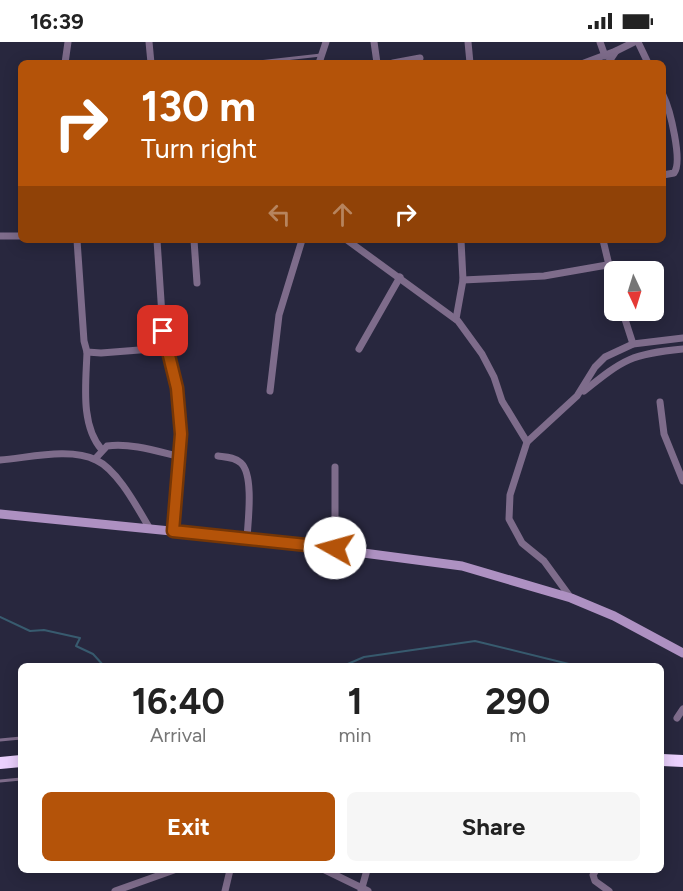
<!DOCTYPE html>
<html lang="en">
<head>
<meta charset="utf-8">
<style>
	:root { --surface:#fff; --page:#f6f6f6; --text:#222; --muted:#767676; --accent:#b45309 }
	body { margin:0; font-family:Figtree,sans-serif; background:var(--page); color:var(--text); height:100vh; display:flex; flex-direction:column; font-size:22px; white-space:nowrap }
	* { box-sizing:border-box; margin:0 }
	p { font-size:20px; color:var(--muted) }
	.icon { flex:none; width:33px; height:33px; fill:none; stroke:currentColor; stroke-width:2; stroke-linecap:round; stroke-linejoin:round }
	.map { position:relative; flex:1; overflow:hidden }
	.sheet { position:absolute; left:18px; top:621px; width:646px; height:210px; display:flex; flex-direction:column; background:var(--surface); border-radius:9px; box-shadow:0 3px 15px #0003 }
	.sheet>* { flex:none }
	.top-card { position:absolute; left:18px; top:18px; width:648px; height:183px; border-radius:9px; box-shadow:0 3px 15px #0003; background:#b45309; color:#fff; overflow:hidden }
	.needle { width:39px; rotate:176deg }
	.fabs { position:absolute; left:604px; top:219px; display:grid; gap:12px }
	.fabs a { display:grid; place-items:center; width:60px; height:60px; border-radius:9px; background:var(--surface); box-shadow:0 3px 15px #0003; font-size:30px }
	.pin { position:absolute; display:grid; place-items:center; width:51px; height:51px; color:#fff; margin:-26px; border-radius:12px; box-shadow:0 3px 9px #0006 }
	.me { position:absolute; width:66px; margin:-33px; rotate:277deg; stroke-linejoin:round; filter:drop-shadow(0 0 4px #0008) }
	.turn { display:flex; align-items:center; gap:21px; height:126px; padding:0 24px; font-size:27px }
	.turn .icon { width:78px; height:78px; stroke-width:2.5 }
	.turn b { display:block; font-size:42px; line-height:51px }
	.lanes { display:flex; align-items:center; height:57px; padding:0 24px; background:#0003; justify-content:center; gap:30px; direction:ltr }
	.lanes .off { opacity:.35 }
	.eta { display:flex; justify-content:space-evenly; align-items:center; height:102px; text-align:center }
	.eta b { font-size:36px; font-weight:700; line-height:42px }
	.primary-button { display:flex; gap:12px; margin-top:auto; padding:12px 24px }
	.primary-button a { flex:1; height:69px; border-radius:9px; background:var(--accent); color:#fff; font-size:24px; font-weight:700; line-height:69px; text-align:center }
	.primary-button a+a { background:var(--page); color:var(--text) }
	.status { display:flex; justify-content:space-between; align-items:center; height:42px; padding:0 30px; background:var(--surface); direction:ltr }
	.status svg { height:16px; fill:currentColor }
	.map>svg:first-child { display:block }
</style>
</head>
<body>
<div class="status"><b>16:39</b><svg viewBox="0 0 49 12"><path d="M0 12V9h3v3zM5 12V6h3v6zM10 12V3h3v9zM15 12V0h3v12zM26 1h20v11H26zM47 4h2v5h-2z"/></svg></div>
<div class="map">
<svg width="683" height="849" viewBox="0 0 683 849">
	<rect width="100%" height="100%" fill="#28273e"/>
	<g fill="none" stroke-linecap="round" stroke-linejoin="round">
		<!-- stream -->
		<g stroke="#385b6f" stroke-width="2">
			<path d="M 0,575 L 30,589 L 44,588 L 80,596 L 76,604 L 93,612 L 104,624"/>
			<path d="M 343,624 L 364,615 L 475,599 L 577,624"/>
		</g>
		<!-- lane -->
		<g stroke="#7e6c8b" stroke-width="3">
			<path d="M 250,21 L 321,13"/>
			<path d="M 0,698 L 21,696"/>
			<path d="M 0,739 L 21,737"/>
		</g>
		<!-- street -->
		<g stroke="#7e6c8b" stroke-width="7">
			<path d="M 149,0 L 151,21"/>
			<path d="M 374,0 L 377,21"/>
			<path d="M 468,0 L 470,21"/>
			<path d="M 600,0 L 605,14"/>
			<path d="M 638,0 L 648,21"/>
			<path d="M 65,21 L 68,0"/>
			<path d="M 319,21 L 326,0"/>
			<path d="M 393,21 L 420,16"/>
			<path d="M 584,21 L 616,9"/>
			<path d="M 608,21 L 616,9 L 634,0"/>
			<path d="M 663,53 C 670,67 683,120 674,131 L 663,133"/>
			<path d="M 0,194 L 21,194"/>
			<path d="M 77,198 L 84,299 L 87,310 L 101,311 L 165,306"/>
			<path d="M 157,198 L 163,289 L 179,358 L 181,392 L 173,489"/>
			<path d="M 194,198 L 197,241"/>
			<path d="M 347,198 L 458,279 L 482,312 L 494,335 L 502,359 L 527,400 L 510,453 L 509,477 L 522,501 L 544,519 L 571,556"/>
			<path d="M 603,198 L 615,248"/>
			<path d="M 463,238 L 544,234 L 607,223"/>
			<path d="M 622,268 L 633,302"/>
			<path d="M 456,277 L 463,238 L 461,198"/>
			<path d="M 359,307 L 400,235"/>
			<path d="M 87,310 C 86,341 80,383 102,408"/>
			<path d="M 270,349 L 279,273 L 302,198"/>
			<path d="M 584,349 C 624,317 631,312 683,307"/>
			<path d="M 660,360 L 664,392 L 683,439"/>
			<path d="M 527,400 L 577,354 L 595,325 L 605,315 L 633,302 L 683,296"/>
			<path d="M 218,414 C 225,415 235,415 241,421 C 254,433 248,479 247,496"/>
			<path d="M 95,417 L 107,404 C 132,401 156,409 181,415"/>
			<path d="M 0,418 C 28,416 70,405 96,418 C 118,428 138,467 150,487"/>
			<path d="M 335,506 L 335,425"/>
			<path d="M 677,676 L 683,667"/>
			<path d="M 325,828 L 368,849"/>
			<path d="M 596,828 L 593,833 L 595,839 L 609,849"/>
			<path d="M 115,849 L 174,828"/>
			<path d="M 225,849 L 230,828"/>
			<path d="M 361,849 L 367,828"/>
		</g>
		<!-- secondary -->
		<path stroke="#ae91c2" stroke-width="9" d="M 0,472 L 280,500 L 462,524 L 571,556 L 614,574 L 683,611"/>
		<!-- highway -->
		<g stroke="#ebd1fe" stroke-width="12">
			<path d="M 662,718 L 683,719"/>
			<path d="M 0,721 L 21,719"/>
		</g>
	</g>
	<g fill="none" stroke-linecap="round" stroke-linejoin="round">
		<!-- route casing -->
		<g stroke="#753606" stroke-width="15">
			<path id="route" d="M 163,289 L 177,346 L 181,392 L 173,489 L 335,506"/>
		</g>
		<!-- route -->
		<use href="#route" stroke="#b45309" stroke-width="10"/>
	</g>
</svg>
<div class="fabs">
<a><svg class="needle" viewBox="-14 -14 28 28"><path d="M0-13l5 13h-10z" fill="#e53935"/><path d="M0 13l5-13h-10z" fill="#767676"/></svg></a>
</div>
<div class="pin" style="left:163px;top:289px;background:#d93025"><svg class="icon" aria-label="arrive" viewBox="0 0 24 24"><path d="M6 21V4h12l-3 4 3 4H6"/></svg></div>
<svg class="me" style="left:335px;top:506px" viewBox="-20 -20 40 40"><circle r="19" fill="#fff"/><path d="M0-13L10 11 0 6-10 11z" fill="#b45309"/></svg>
<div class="top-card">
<div class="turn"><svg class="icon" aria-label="right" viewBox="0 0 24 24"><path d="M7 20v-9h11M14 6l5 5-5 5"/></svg><div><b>130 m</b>Turn right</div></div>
<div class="lanes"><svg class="icon off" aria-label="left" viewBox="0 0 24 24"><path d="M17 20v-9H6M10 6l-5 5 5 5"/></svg><svg class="icon off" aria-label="ahead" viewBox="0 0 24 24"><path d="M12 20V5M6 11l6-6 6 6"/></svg><svg class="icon" aria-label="right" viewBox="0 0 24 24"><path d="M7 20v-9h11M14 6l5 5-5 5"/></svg></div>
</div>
<section class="sheet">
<div class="eta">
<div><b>16:40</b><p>Arrival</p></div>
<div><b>1</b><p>min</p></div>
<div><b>290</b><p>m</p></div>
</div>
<div class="primary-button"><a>Exit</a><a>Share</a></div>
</section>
</div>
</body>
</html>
